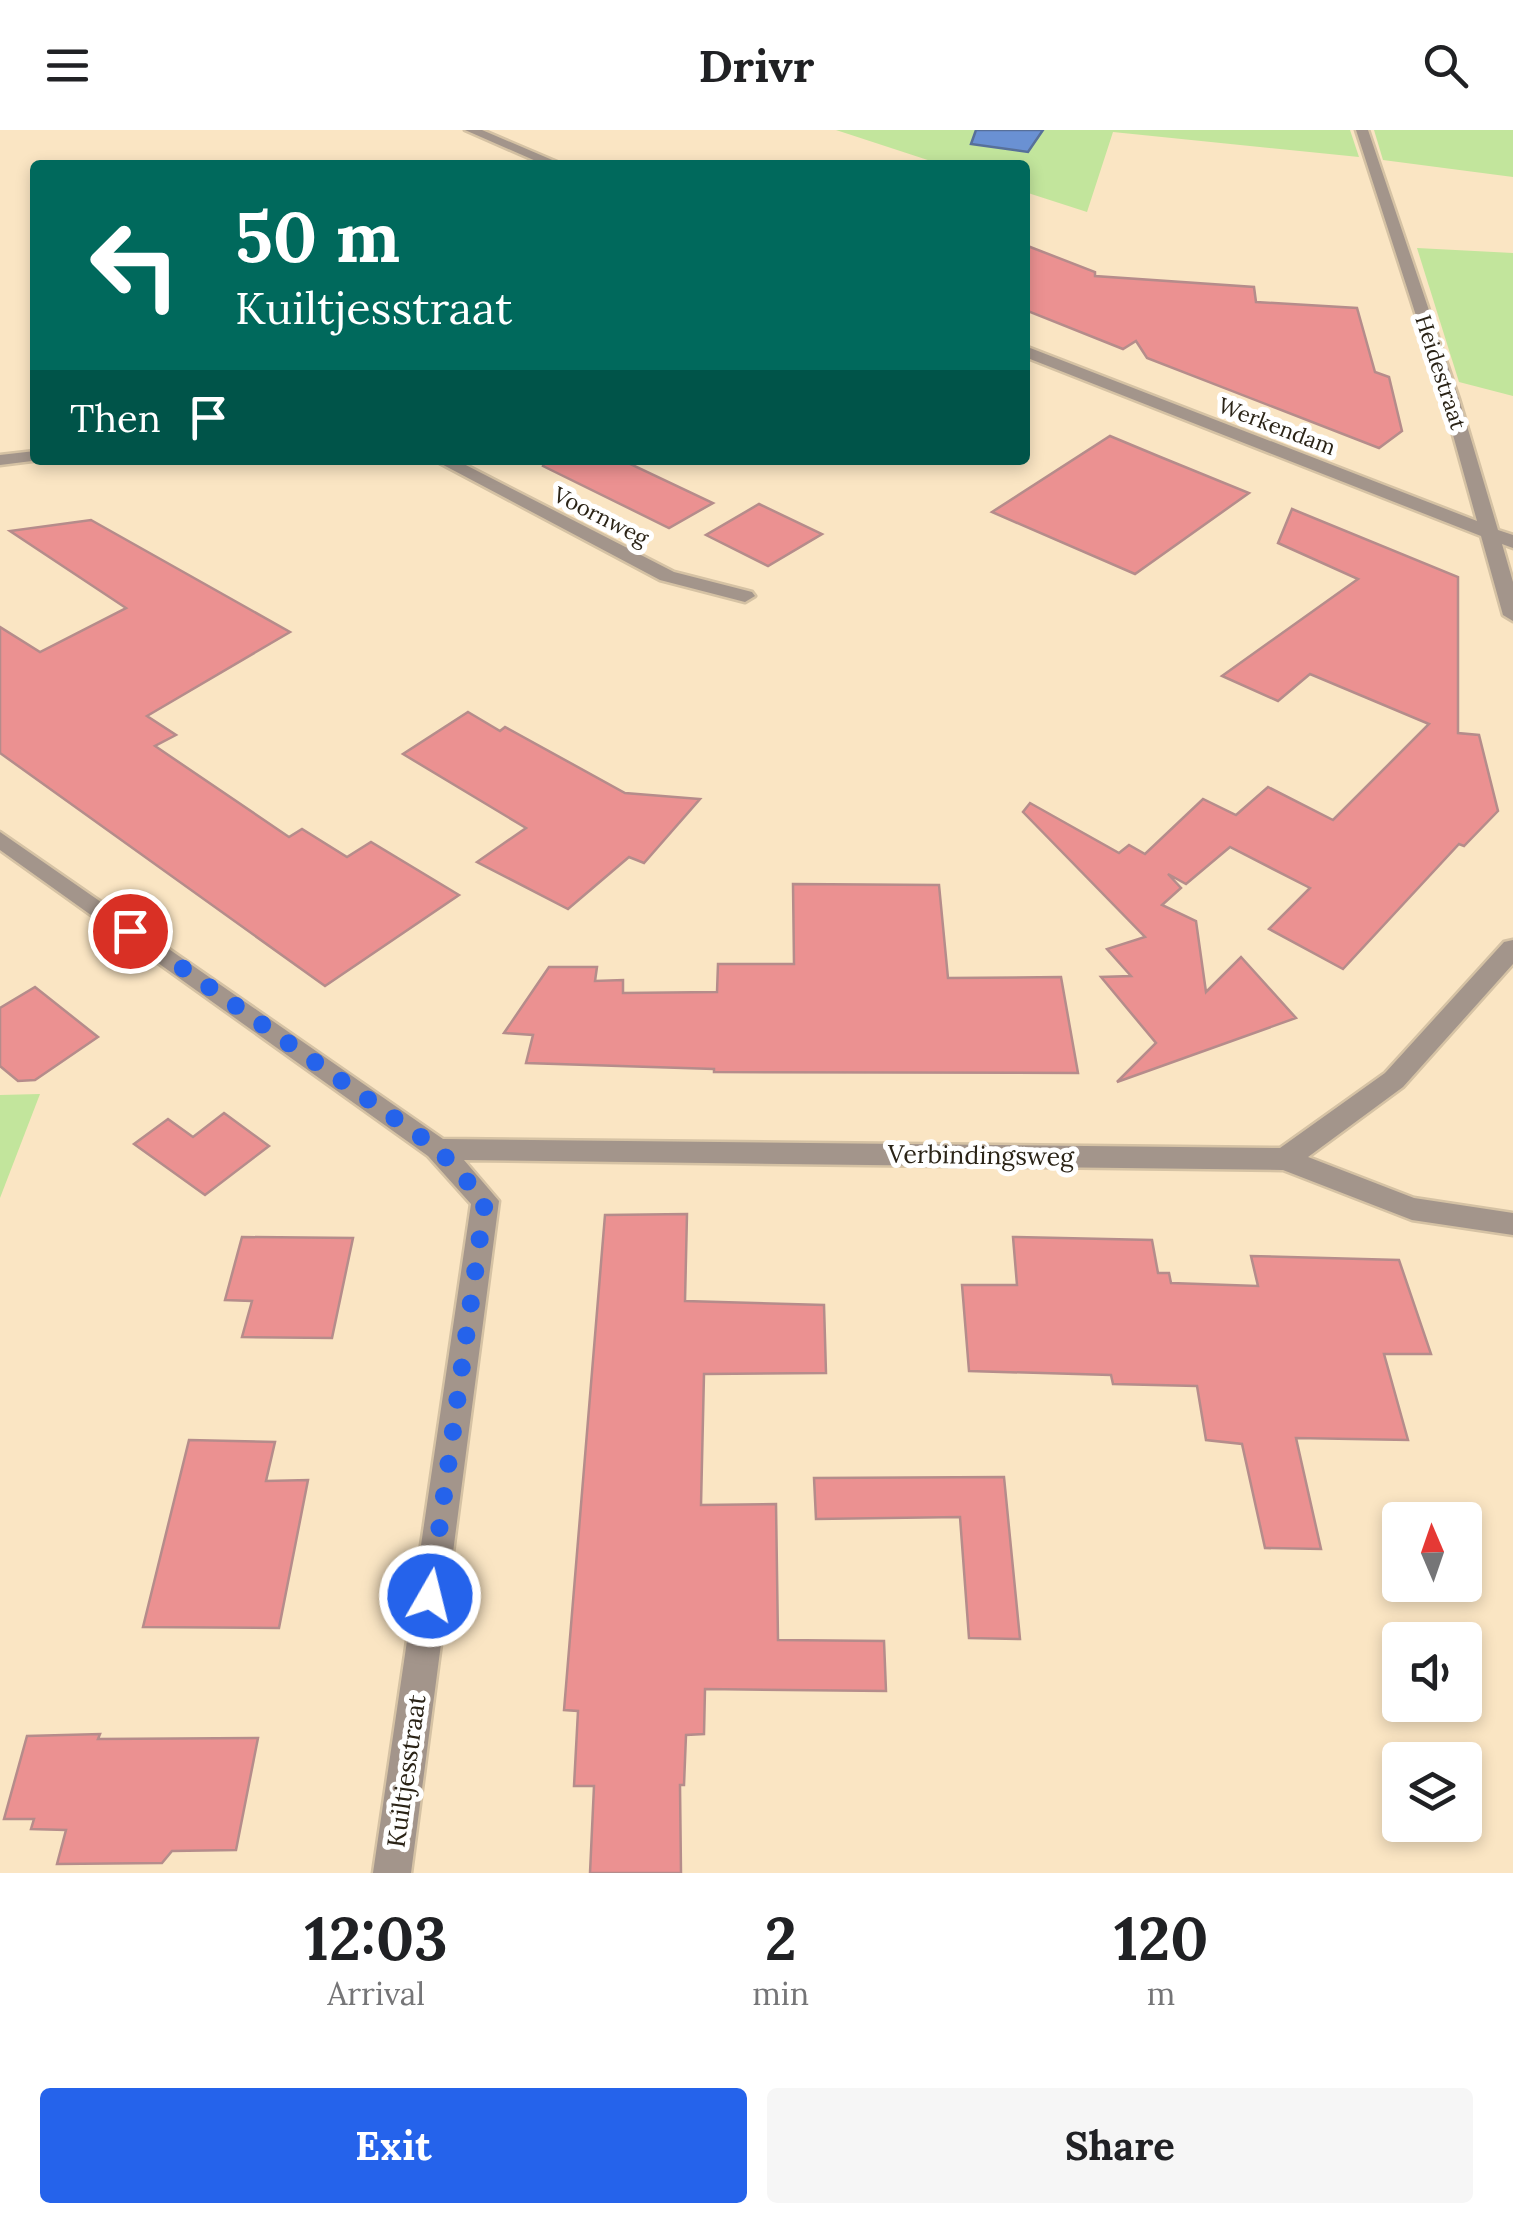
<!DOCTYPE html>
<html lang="en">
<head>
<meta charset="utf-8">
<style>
	:root { --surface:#fff; --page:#f6f6f6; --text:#202124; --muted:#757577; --accent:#2563eb }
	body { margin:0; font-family:Lora,serif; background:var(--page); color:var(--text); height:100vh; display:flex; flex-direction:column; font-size:38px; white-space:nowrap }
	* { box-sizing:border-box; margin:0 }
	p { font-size:32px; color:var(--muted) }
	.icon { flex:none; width:55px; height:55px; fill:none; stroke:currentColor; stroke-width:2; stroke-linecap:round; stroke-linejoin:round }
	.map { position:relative; height:1743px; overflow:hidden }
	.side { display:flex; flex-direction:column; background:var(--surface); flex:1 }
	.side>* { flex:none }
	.top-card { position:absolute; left:30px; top:30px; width:1000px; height:305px; border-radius:10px; box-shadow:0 5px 15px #0003; background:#00695c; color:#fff; overflow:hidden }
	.needle { width:65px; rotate:358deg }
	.fabs { position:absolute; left:1382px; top:1372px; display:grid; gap:20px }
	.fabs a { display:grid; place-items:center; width:100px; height:100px; border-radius:10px; background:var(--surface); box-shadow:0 5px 15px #0003; font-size:50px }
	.pin { position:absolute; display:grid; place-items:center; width:85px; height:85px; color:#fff; margin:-42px; border:5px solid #fff; border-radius:50%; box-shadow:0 2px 10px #0007 }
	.me { position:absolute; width:110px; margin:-55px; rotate:8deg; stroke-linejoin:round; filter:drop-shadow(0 0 8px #0008) }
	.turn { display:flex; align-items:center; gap:35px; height:210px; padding:0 40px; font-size:45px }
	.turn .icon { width:130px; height:130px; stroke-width:2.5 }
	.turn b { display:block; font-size:70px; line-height:85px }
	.then { display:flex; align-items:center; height:95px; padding:0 40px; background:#0003; gap:20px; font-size:38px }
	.eta { display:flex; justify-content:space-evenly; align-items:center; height:170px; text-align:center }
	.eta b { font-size:60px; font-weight:700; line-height:70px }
	.action { display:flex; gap:20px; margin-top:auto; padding:20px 40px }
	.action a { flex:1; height:115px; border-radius:10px; background:var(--accent); color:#fff; font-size:40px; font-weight:700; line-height:115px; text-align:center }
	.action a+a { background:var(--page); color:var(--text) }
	header { display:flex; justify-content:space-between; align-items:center; height:130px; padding:0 40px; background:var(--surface); font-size:45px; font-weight:700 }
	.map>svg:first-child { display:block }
</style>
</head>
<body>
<header><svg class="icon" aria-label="menu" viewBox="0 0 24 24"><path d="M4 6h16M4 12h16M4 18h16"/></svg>Drivr<svg class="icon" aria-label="search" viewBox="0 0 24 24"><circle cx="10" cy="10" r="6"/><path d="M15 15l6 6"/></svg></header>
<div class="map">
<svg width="1513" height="1743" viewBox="0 0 1513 1743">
	<rect width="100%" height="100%" fill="#fae5c3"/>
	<!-- green -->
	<g fill="#c2e59c">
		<path d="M 836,0 L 976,0 L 971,13 L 1028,22 L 1043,0 L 1350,0 L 1359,27 L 1113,2 L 1087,82 L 1025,62 L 1025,35 L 943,35 Z"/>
		<path d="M 1374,0 L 1513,0 L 1513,47 L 1383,30 Z"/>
		<path d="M 1417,118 L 1513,123 L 1513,266 L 1459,252 Z"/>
		<path d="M 40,964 L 0,1068 L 0,965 Z"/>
	</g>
	<!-- water -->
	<path fill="#6a91d3" stroke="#57709a" stroke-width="2.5" d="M 976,0 L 1043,0 L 1028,22 L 971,14 Z"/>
	<!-- building -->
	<g fill="#eb9191" stroke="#b58c8b" stroke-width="2.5">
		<path d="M 1025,115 L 1095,142 L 1095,146 L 1254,157 L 1256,172 L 1357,178 L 1375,242 L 1389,247 L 1402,301 L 1379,318 L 1147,228 L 1136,211 L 1123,219 L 1025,180 Z"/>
		<path d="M 1110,306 L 1158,326 L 1249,363 L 1135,444 L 992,382 Z"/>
		<path d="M 546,330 L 622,330 L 713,373 L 669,398 L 543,336 Z"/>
		<path d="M 759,374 L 822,404 L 768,436 L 706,405 Z"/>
		<path d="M 1292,379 L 1458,447 L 1458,603 L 1479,605 L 1498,681 L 1464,716 L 1459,714 L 1343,839 L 1269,799 L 1310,758 L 1230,717 L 1186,754 L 1168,744 L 1181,758 L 1162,775 L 1196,791 L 1206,862 L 1241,827 L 1296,888 L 1117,952 L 1156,913 L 1101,847 L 1131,846 L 1107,819 L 1145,807 L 1023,682 L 1030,673 L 1119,723 L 1129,715 L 1145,724 L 1203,669 L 1236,685 L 1268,657 L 1333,690 L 1429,594 L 1310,544 L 1278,571 L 1222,546 L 1358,449 L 1278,413 Z"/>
		<path d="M 91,390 L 290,502 L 147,586 L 176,605 L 155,616 L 289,707 L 302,699 L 347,727 L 371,712 L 459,765 L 325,856 L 0,623 L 0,497 L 40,522 L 126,478 L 10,401 Z"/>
		<path d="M 468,582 L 500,601 L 505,597 L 625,663 L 700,669 L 644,733 L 629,727 L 568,779 L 477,732 L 526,698 L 403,624 Z"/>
		<path d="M 793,754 L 939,755 L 948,848 L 1061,847 L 1078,943 L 714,942 L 714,939 L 526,933 L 533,905 L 504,903 L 549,837 L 597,837 L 595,851 L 623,850 L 623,863 L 717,862 L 718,834 L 794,834 Z"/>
		<path d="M 35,857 L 98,907 L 35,950 L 18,951 L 0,936 L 0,878 Z"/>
		<path d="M 224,983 L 269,1016 L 205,1065 L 134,1014 L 168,989 L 193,1007 Z"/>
		<path d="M 687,1084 L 685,1171 L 824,1175 L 826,1243 L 704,1244 L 701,1375 L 776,1374 L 778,1510 L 884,1511 L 886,1561 L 705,1559 L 704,1604 L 686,1605 L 684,1655 L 680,1655 L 681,1743 L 590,1743 L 594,1656 L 574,1656 L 578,1581 L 564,1580 L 605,1085 Z"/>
		<path d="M 242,1107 L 353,1108 L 332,1208 L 242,1207 L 252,1171 L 225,1170 Z"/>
		<path d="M 1013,1107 L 1152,1110 L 1158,1143 L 1169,1143 L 1171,1153 L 1258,1156 L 1251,1126 L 1399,1130 L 1431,1224 L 1384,1224 L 1408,1310 L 1296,1308 L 1321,1419 L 1265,1418 L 1242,1314 L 1206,1310 L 1197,1256 L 1113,1254 L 1111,1245 L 969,1241 L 962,1155 L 1017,1155 Z"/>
		<path d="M 189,1310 L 275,1312 L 266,1351 L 308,1350 L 279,1498 L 143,1497 Z"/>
		<path d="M 1004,1347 L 1020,1509 L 969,1508 L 960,1387 L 816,1389 L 814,1348 Z"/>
		<path d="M 100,1604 L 98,1609 L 258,1608 L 236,1720 L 172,1721 L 162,1733 L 57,1734 L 66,1700 L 31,1699 L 34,1689 L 4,1689 L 27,1606 Z"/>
	</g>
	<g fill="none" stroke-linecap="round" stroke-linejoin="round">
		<!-- street casing -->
		<g stroke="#d5c2a4" stroke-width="5">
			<g id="street">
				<path d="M 465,0 L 482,0 L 564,35 L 545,35 Z"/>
				<path d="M 1356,0 L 1368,0 L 1459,269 L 1498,400 L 1513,405 L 1513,418 L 1502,414 L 1513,452 L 1513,491 L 1503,485 L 1481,406 L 1025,227 L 1025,216 L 1477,391 L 1443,269 Z"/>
				<path d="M 35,321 L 35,330 L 40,330 L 0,335 L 0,325 Z"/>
				<path d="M 434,330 L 456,330 L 674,442 L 752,462 L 755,466 L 745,472 L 660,450 Z"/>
				<path d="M 0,702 L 443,1009 L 1280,1018 L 1385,943 L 1504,812 L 1513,810 L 1513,834 L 1403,957 L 1308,1027 L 1414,1068 L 1513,1083 L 1513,1105 L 1412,1090 L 1283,1040 L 464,1030 L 499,1071 L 411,1743 L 373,1743 L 471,1074 L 428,1026 L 0,720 Z"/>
			</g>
		</g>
		<!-- street -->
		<use href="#street" fill="#a3958b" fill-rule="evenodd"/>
	</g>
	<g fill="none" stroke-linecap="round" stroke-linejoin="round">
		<!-- route -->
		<path stroke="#2563eb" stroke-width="18" stroke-dasharray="0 32.4" d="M 130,801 L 438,1019 L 485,1071 L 430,1466"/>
	</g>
	<g text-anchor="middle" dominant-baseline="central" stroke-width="10" stroke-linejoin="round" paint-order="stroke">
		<!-- far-street labels -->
		<g font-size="22" fill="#2a2316" stroke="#fff">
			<text transform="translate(1441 242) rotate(72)">Heidestraat</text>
			<text transform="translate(1277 296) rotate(21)">Werkendam</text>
			<text transform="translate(601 386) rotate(27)">Voornweg</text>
		</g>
		<!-- street labels -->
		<g font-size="25" fill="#2a2316" stroke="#fff">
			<text transform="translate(981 1025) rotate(1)">Verbindingsweg</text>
			<text transform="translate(406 1641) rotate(-82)">Kuiltjesstraat</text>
		</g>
	</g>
</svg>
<div class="fabs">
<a><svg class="needle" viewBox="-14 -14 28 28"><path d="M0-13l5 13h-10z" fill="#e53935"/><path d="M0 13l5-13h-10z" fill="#757577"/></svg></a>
<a><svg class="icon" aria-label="sound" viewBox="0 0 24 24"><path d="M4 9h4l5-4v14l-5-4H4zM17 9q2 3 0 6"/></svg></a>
<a><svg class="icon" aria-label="layers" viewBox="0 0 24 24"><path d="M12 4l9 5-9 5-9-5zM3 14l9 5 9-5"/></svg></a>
</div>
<div class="pin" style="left:130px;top:801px;background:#d93025"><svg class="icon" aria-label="arrive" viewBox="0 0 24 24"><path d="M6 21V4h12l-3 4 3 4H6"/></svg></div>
<svg class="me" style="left:430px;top:1466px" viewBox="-20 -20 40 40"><circle r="17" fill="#2563eb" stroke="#fff" stroke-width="3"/><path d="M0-11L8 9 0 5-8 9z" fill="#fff"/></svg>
<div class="top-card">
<div class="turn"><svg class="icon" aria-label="left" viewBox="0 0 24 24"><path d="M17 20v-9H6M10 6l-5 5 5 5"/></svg><div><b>50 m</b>Kuiltjesstraat</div></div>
<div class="then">Then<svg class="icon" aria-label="arrive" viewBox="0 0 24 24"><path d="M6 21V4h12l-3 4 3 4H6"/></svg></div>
</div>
</div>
<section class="side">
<div class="eta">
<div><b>12:03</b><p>Arrival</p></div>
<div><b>2</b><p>min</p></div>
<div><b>120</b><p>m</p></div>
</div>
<div class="action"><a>Exit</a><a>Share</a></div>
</section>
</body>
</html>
